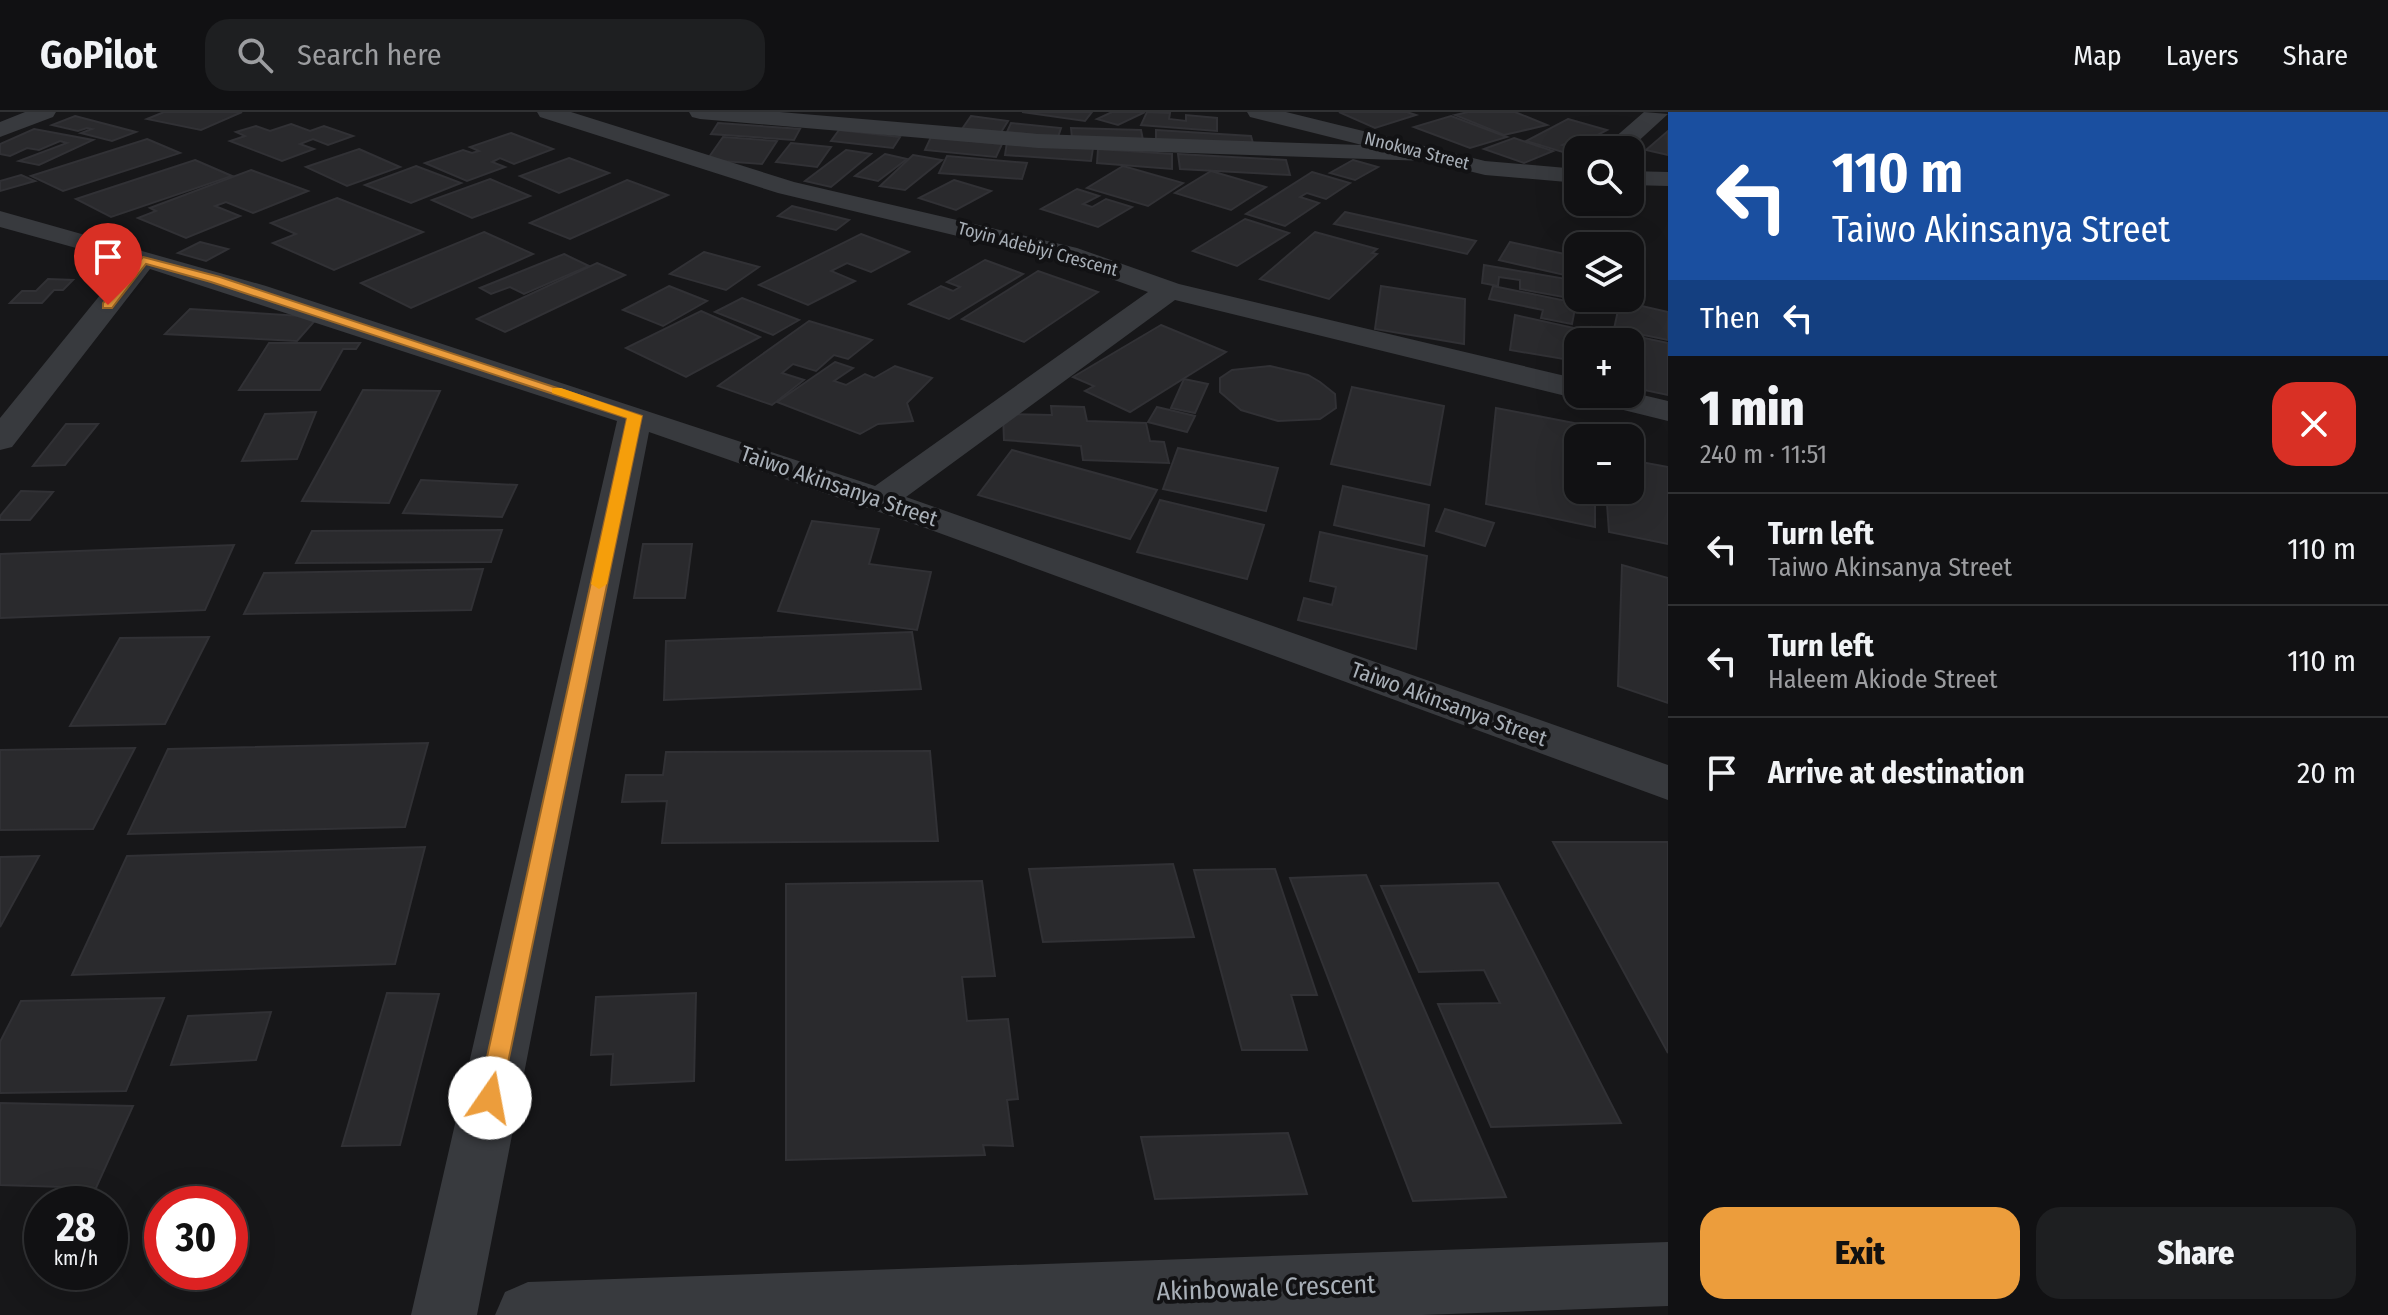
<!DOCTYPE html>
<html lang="en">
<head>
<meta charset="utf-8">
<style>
	:root { --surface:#111113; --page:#1e1f21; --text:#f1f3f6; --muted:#9c9da0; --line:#303133; --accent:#ec9d3c }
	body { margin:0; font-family:"Fira Sans Condensed",sans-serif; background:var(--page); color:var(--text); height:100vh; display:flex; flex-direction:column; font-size:30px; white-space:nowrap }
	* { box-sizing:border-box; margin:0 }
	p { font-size:26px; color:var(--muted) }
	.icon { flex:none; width:44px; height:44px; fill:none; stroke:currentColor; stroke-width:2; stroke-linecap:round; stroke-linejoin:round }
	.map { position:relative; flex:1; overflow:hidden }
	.side { display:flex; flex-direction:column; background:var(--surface); width:720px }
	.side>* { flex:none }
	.banner { background:#1a4fa0; color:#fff; overflow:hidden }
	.buttons { position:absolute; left:1564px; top:24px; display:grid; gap:16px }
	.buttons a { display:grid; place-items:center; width:80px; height:80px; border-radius:16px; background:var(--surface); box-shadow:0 8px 32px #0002,0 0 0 2px var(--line); font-size:40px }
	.speed { position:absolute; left:24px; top:1074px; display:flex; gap:16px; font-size:40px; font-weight:700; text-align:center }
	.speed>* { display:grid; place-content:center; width:104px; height:104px; border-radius:50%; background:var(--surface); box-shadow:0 8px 32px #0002,0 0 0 2px var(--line); line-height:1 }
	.speed small { font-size:20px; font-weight:400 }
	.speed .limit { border:12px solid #d22; background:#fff; color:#111 }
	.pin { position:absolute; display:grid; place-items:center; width:68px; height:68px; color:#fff; margin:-82px -34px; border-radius:50% 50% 50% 0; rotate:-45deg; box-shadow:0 0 8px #0007 }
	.pin .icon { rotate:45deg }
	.me { position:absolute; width:88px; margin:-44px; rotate:12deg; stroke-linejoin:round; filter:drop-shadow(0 0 6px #0008) }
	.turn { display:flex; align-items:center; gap:28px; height:168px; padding:0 32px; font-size:36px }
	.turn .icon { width:104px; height:104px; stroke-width:2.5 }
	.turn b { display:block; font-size:56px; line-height:68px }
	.then { display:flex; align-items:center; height:76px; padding:0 32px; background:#0003; gap:16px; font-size:30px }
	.round { display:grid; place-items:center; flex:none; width:84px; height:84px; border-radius:24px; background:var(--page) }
	.summary { display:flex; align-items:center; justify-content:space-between; height:136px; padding:0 32px }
	h1 { font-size:48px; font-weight:800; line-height:60px }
	.action { display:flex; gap:16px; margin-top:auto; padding:16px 32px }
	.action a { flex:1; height:92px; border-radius:24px; background:var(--accent); color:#111; font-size:32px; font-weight:800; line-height:92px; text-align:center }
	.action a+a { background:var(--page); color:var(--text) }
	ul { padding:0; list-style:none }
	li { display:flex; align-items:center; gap:24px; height:112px; padding:0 32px; border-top:2px solid var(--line) }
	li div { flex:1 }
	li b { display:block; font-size:30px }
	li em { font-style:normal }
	header { display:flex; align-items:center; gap:48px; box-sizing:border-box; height:112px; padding:0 40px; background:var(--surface); border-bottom:2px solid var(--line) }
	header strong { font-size:38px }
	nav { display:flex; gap:44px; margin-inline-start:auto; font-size:28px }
	.search { width:560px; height:72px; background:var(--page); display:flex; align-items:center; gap:20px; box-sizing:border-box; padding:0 28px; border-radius:24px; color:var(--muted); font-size:30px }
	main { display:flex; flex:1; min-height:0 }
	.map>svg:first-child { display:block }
</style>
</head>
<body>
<header>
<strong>GoPilot</strong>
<div class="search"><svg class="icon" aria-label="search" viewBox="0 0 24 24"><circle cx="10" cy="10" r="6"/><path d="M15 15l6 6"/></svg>Search here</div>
<nav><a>Map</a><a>Layers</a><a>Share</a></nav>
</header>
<main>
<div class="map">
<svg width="1668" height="1203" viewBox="0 0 1668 1203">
	<rect width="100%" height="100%" fill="#171719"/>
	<!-- building -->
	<g fill="#2a2a2d" stroke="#313135" stroke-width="2">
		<path d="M 164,0 L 242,0 L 201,18 L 147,7 Z"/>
		<path d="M 1022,0 L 1092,0 L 1085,9 Z"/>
		<path d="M 1112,0 L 1145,0 L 1118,13 L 1097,7 Z"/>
		<path d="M 1147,0 L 1170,1 L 1169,7 L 1186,9 L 1186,3 L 1217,6 L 1217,19 L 1141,13 Z"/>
		<path d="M 1339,0 L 1407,0 L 1416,3 L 1375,16 Z"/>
		<path d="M 1468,0 L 1515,0 L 1547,13 L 1504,23 L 1455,3 Z"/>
		<path d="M 75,4 L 136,20 L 112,29 L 81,21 L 92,17 L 87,16 L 78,19 L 52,13 Z"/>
		<path d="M 971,4 L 1008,9 L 1000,22 L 962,17 Z"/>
		<path d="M 1451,4 L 1507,25 L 1470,36 L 1414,15 Z"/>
		<path d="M 1568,7 L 1607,18 L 1579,33 L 1568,30 L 1562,33 L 1573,36 L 1566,41 L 1526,29 Z"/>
		<path d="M 718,11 L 800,17 L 794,28 L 711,22 Z"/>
		<path d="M 1011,11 L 1061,16 L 1058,25 L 1007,20 Z"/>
		<path d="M 291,12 L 310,19 L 324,14 L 353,24 L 328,33 L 313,27 L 300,32 L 314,37 L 282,49 L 230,29 L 245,24 L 236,20 L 256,14 L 270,19 Z"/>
		<path d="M 1071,16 L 1141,18 L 1143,28 L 1072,26 Z"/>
		<path d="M 34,17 L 93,28 L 39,53 L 19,49 L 67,31 L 60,29 L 39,38 L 27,36 L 10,44 L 0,42 L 0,32 Z"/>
		<path d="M 839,18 L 900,25 L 893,36 L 831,29 Z"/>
		<path d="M 1156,18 L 1251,24 L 1254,35 L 1156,29 Z"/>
		<path d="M 1668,19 L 1668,43 L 1646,38 Z"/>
		<path d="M 511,21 L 553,37 L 514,52 L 500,46 L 492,50 L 505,55 L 467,69 L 425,51 L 463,38 L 472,41 L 479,39 L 470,35 Z"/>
		<path d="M 723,25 L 777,29 L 762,52 L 707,48 Z"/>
		<path d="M 931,25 L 1002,32 L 996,45 L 925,38 Z"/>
		<path d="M 1514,26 L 1553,39 L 1524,51 L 1484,37 Z"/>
		<path d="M 147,27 L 180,41 L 63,79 L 31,64 Z"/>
		<path d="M 1007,30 L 1093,36 L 1091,49 L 1005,43 Z"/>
		<path d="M 791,31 L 831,35 L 817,55 L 776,50 Z"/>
		<path d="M 359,37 L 400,55 L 347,74 L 306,55 Z"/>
		<path d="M 1098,37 L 1172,42 L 1172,57 L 1097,51 Z"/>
		<path d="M 846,38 L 871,42 L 831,75 L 805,69 Z"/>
		<path d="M 885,42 L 907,47 L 878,69 L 855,64 Z"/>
		<path d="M 1178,42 L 1286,48 L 1290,63 L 1180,57 Z"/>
		<path d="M 913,43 L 942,48 L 905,78 L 880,74 Z"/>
		<path d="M 947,44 L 1027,51 L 1022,67 L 939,61 Z"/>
		<path d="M 569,46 L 609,61 L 559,81 L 520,64 Z"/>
		<path d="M 195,48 L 232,64 L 111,105 L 76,87 Z"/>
		<path d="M 1353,48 L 1378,55 L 1355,68 L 1330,61 Z"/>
		<path d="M 416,54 L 461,71 L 411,91 L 365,73 Z"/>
		<path d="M 1123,54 L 1183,71 L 1148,94 L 1087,76 Z"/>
		<path d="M 251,58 L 308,79 L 253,101 L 226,90 L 215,94 L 240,104 L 186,126 L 138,106 L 156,99 L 150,96 Z"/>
		<path d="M 1211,59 L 1266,75 L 1231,98 L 1175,81 Z"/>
		<path d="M 1312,60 L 1350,71 L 1326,87 L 1307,81 L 1300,85 L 1319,91 L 1285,114 L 1246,102 Z"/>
		<path d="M 21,63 L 35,69 L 0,79 L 0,69 Z"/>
		<path d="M 490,67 L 530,84 L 472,106 L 432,88 Z"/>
		<path d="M 627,68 L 668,83 L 570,127 L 530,111 Z"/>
		<path d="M 954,68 L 991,79 L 956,98 L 919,86 Z"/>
		<path d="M 1077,77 L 1099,84 L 1083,92 L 1092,95 L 1106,87 L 1132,95 L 1098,115 L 1041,97 Z"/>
		<path d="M 337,86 L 423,120 L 334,158 L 273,131 L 296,122 L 271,111 Z"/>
		<path d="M 792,94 L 849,108 L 836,118 L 778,104 Z"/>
		<path d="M 1345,100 L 1476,129 L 1467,142 L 1334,112 Z"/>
		<path d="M 1245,107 L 1289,121 L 1237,154 L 1193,139 Z"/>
		<path d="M 484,120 L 533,142 L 411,196 L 361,171 Z"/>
		<path d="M 1315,120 L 1377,137 L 1372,141 L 1377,142 L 1329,187 L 1260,167 Z"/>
		<path d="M 861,122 L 909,140 L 871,160 L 847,151 L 831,159 L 855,169 L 808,193 L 759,173 Z"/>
		<path d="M 200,130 L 228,137 L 206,149 L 178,141 Z"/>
		<path d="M 1510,130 L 1578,145 L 1578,166 L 1499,148 Z"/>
		<path d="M 704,140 L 759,155 L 726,178 L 670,162 Z"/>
		<path d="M 564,142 L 589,154 L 524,182 L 510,175 L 491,182 L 480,176 Z"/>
		<path d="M 985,148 L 1023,162 L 949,207 L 909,192 L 941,174 L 953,179 L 960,175 L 947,170 Z"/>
		<path d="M 597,151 L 625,163 L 505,220 L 477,207 Z"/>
		<path d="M 1484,153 L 1578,169 L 1580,188 L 1520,177 L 1520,168 L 1499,165 L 1498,174 L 1482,171 Z"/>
		<path d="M 1038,159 L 1098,180 L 1024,230 L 962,207 Z"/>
		<path d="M 48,167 L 73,168 L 63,178 L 54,178 L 42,191 L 10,191 L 22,179 L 36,179 Z"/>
		<path d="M 669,174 L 707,189 L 663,214 L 623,198 Z"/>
		<path d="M 1381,174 L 1465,187 L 1464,232 L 1375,217 Z"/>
		<path d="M 1493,174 L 1576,191 L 1572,212 L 1541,206 L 1543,198 L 1489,187 Z"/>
		<path d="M 742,186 L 799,208 L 773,223 L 715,200 Z"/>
		<path d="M 1620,189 L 1668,200 L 1668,228 L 1614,217 Z"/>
		<path d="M 190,197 L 318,205 L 297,229 L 165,222 Z"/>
		<path d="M 701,199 L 760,225 L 686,265 L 626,236 Z"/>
		<path d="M 1515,203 L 1574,216 L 1576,249 L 1510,238 Z"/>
		<path d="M 809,209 L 872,228 L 848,247 L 834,243 L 816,259 L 793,252 L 782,261 L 804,268 L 772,293 L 718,274 Z"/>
		<path d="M 1161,213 L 1226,240 L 1130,300 L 1085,279 L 1094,274 L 1073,265 Z"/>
		<path d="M 1592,215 L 1668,231 L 1668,283 L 1630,275 L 1630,230 L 1589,230 Z"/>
		<path d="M 269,231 L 360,231 L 356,237 L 343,237 L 320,278 L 239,278 Z"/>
		<path d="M 835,250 L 853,256 L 834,269 L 846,273 L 865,262 L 874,266 L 895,254 L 932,266 L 907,291 L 913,309 L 878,312 L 860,322 L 777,290 Z"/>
		<path d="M 1270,254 L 1308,263 L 1320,270 L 1335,282 L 1336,296 L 1320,307 L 1278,309 L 1241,298 L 1220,280 L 1220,266 L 1232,258 Z"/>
		<path d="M 1184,267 L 1208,272 L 1195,301 L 1171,296 Z"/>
		<path d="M 1352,275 L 1444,294 L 1430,373 L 1331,352 Z"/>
		<path d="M 363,278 L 440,279 L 389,391 L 302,389 Z"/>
		<path d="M 1051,294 L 1084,295 L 1087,309 L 1146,311 L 1150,329 L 1164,330 L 1169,351 L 1083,348 L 1081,334 L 1004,328 L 1003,302 L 1052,303 Z"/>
		<path d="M 1157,295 L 1195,304 L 1187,320 L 1148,310 Z"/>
		<path d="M 1496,296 L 1595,315 L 1595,326 L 1578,326 L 1578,378 L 1595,378 L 1595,415 L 1486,392 Z"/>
		<path d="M 316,300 L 297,347 L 242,349 L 265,302 Z"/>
		<path d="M 66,312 L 98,312 L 65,353 L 33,354 Z"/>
		<path d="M 1178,336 L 1278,356 L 1266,399 L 1163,377 Z"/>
		<path d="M 1012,338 L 1157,378 L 1130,427 L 978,383 Z"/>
		<path d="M 1630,348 L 1668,355 L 1668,432 L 1609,420 L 1606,378 L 1630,378 Z"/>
		<path d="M 421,368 L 517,373 L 502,405 L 403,401 Z"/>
		<path d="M 1343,374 L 1429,393 L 1424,434 L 1334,413 Z"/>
		<path d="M 21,379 L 53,380 L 30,408 L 0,408 L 0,404 Z"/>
		<path d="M 1160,388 L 1264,413 L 1247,467 L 1137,440 Z"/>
		<path d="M 1445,397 L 1494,411 L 1485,434 L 1436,419 Z"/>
		<path d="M 812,409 L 879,417 L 869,452 L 931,460 L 917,518 L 778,499 Z"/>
		<path d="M 502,418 L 491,450 L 296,451 L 312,419 Z"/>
		<path d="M 1320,420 L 1427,444 L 1416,537 L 1298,508 L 1304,486 L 1332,493 L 1336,475 L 1310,469 Z"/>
		<path d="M 643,432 L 692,432 L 685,486 L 634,486 Z"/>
		<path d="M 234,433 L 205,498 L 0,506 L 0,442 Z"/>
		<path d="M 1622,453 L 1668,466 L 1668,591 L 1618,574 Z"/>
		<path d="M 483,457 L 471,498 L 244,502 L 264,461 Z"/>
		<path d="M 912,520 L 921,577 L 664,588 L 666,529 Z"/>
		<path d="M 209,525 L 165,612 L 70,614 L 120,526 Z"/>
		<path d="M 428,631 L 405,715 L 128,722 L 168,637 Z"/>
		<path d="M 135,636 L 93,717 L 0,718 L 0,638 Z"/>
		<path d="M 930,639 L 938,729 L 662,731 L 667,689 L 622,690 L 626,663 L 663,663 L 666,640 Z"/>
		<path d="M 1553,730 L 1668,730 L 1668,941 Z"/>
		<path d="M 425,735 L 395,852 L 72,863 L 127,744 Z"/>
		<path d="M 39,744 L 0,815 L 0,745 Z"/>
		<path d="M 1173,752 L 1194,825 L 1043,830 L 1029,757 Z"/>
		<path d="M 1275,757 L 1317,883 L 1291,883 L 1307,938 L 1242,938 L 1194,758 Z"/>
		<path d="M 1366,763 L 1506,1085 L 1413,1089 L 1290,766 Z"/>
		<path d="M 982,769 L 995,864 L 962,865 L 967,909 L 1008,907 L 1018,987 L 1007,988 L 1013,1034 L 983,1033 L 985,1043 L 786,1048 L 786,772 Z"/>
		<path d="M 1498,771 L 1621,1011 L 1491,1015 L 1438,892 L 1500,891 L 1484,858 L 1419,860 L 1381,774 Z"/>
		<path d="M 387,881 L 439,882 L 400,1033 L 342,1034 Z"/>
		<path d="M 696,881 L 694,969 L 611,973 L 613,942 L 591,943 L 596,885 Z"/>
		<path d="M 164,886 L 126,979 L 0,981 L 0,930 L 21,889 Z"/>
		<path d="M 271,900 L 256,948 L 171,953 L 188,904 Z"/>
		<path d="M 0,991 L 133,994 L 96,1076 L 0,1073 Z"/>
		<path d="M 1288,1021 L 1307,1082 L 1155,1087 L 1141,1025 Z"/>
	</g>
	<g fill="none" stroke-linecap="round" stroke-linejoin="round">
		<!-- minor -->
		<g fill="#383a3e" fill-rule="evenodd">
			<path d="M 25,0 L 56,0 L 53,5 L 0,25 L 0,10 Z"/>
			<path d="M 537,0 L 571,0 L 794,70 L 1077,136 L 1179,172 L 1578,267 L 1578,282 L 1630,280 L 1668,289 L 1668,309 L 1587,289 L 1585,285 L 1578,287 L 1175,188 L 906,385 L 1668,653 L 1668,688 L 931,418 L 649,320 L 477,1203 L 411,1203 L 617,309 L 150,157 L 12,335 L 0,338 L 0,306 L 127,150 L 0,115 L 0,99 L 266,174 L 875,374 L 1148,180 L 1058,148 L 778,81 L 540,5 Z"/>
			<path d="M 689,0 L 780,0 L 1038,22 L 1362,33 L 1250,5 L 1247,0 L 1286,0 L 1485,49 L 1578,57 L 1578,71 L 1485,63 L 1428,49 L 1038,36 L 700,7 L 692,5 Z"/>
			<path d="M 1644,0 L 1668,2 L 1633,34 L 1630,42 L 1630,38 L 1609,38 L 1613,27 Z"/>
			<path d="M 1630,59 L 1668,60 L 1668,74 L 1630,73 Z"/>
			<path d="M 1668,1130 L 1668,1194 L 1422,1203 L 495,1203 L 505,1180 L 528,1170 Z"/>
		</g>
	</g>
	<!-- route -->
	<path fill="#ec9d3c" stroke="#996627" stroke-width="2" d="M 143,145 L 220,165 L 642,304 L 499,994 L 490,997 L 482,994 L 478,986 L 627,306 L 211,170 L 146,152 L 112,196 L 103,196 L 103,191 Z"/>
	<!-- slow -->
	<path fill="#f59e0b" d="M 552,276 L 561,276 L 642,304 L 607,472 L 599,477 L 591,472 L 627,306 L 552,281 Z"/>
	<g text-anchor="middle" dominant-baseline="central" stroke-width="8" stroke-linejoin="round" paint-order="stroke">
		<!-- far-street labels -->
		<g font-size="18" fill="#a9b0b8" stroke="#121214">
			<text transform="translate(1417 39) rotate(14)">Nnokwa Street</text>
			<text transform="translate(1038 137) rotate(15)">Toyin Adebiyi Crescent</text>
		</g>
		<!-- street labels -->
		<g font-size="22" fill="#a9b0b8" stroke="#121214">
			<text transform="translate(839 374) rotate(19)">Taiwo Akinsanya Street</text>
			<text transform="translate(1449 592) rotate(20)">Taiwo Akinsanya Street</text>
		</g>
		<!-- near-street labels -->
		<g font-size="26" fill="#a9b0b8" stroke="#121214">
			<text transform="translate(1266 1176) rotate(-2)">Akinbowale Crescent</text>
		</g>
	</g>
</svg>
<div class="buttons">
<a><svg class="icon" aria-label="search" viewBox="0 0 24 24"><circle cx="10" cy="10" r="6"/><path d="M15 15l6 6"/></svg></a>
<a><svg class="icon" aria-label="layers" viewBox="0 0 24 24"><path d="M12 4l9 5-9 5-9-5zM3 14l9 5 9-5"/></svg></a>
<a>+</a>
<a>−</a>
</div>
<div class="speed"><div>28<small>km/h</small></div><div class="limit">30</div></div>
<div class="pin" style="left:108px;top:193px;background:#d93025"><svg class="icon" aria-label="arrive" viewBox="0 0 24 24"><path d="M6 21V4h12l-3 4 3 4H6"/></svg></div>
<svg class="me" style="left:490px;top:986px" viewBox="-20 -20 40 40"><circle r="19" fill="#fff"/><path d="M0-13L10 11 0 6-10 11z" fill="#ec9d3c"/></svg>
</div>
<section class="side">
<div class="banner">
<div class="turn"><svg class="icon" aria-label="left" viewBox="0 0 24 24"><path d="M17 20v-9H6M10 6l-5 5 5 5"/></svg><div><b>110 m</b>Taiwo Akinsanya Street</div></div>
<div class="then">Then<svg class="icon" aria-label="left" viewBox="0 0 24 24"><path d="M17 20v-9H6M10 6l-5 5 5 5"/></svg></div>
</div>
<div class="summary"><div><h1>1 min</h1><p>240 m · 11:51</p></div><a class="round" style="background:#d93025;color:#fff"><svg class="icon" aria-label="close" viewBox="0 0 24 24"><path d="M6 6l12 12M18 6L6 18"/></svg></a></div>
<ul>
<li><svg class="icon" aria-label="left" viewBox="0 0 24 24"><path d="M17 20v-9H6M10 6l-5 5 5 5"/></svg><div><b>Turn left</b><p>Taiwo Akinsanya Street</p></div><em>110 m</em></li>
<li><svg class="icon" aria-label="left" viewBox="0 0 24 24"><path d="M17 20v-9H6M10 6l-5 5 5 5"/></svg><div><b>Turn left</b><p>Haleem Akiode Street</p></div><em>110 m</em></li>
<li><svg class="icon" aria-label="arrive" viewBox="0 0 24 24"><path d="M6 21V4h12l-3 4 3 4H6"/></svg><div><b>Arrive at destination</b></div><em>20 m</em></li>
</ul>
<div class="action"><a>Exit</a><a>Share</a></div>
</section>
</main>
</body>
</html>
